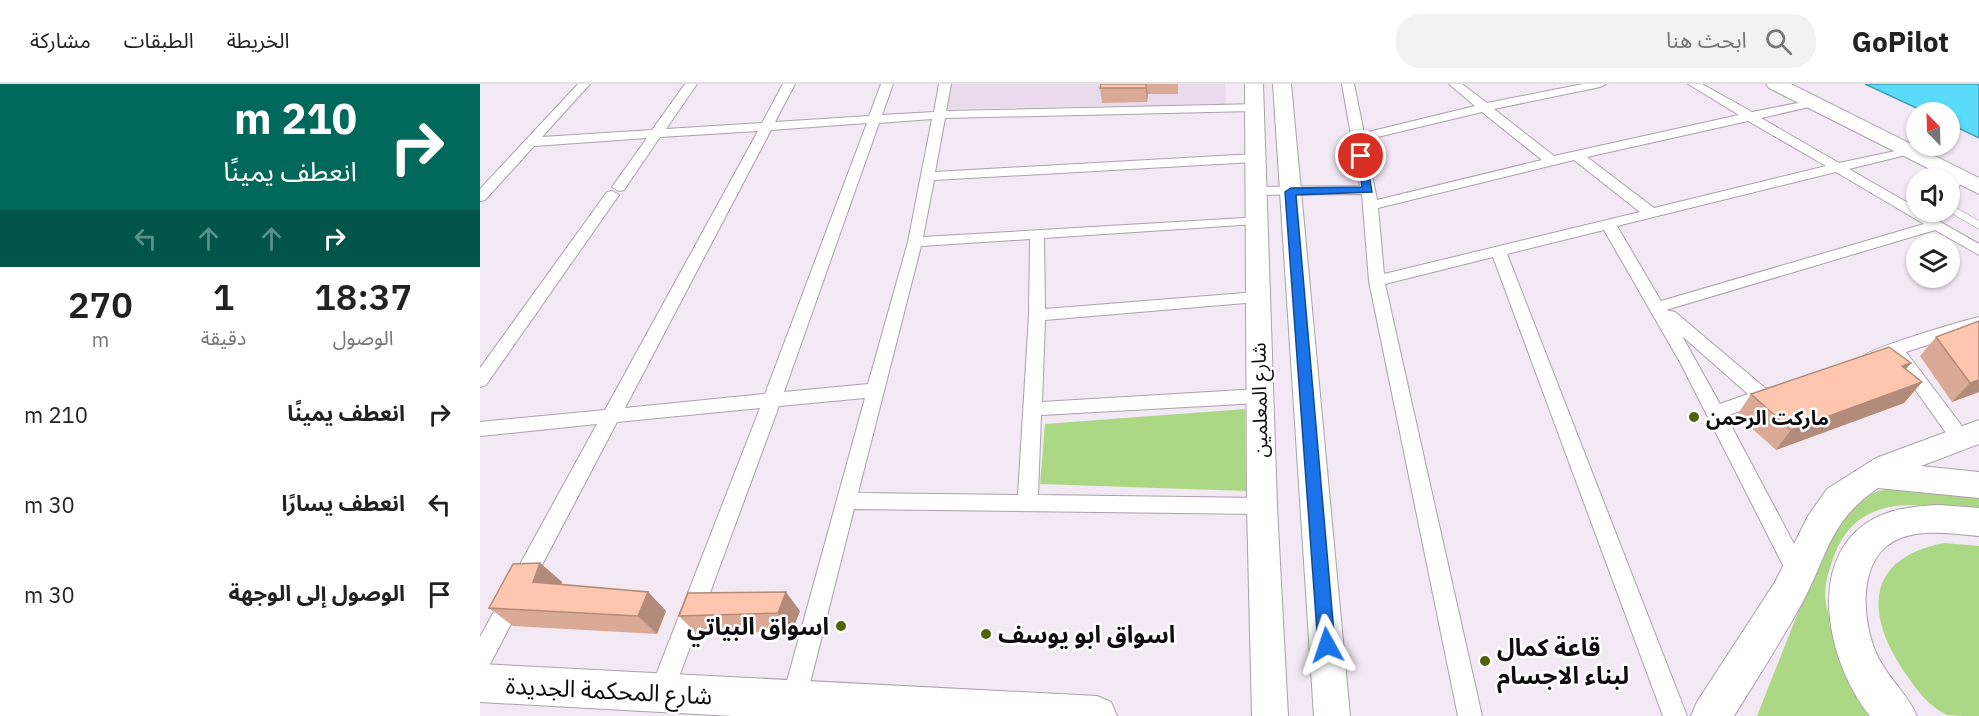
<!DOCTYPE html>
<html lang="ar">
<head>
<meta charset="utf-8">
<style>
	:root { --surface:#fff; --page:#f2f2f2; --text:#222; --muted:#767676; --line:#e0e0e0 }
	body { margin:0; font-family:"IBM Plex Sans","Noto Sans Arabic",sans-serif; background:var(--page); color:var(--text); direction:rtl; height:100vh; display:flex; flex-direction:column; font-size:22px; white-space:nowrap }
	* { box-sizing:border-box; margin:0 }
	p { font-size:20px; color:var(--muted) }
	.icon { flex:none; width:33px; height:33px; fill:none; stroke:currentColor; stroke-width:2; stroke-linecap:round; stroke-linejoin:round }
	.map { position:relative; flex:1; overflow:hidden; direction:ltr }
	.sheet { display:flex; flex-direction:column; background:var(--surface); width:480px }
	.sheet>* { flex:none }
	.hud { background:#00695c; color:#fff; overflow:hidden }
	.needle { width:39px; rotate:337deg }
	.tools { position:absolute; left:1426px; top:18px; display:grid; gap:12px }
	.tools a { display:grid; place-items:center; width:54px; height:54px; border-radius:50%; background:var(--surface); box-shadow:0 2px 4px #0004; font-size:30px }
	.pin { position:absolute; display:grid; place-items:center; width:51px; height:51px; color:#fff; margin:-26px; border:3px solid #fff; border-radius:50%; box-shadow:0 2px 6px #0007 }
	.me { position:absolute; width:66px; margin:-33px; rotate:355deg; stroke-linejoin:round; filter:drop-shadow(0 0 4px #0008) }
	.turn { display:flex; align-items:center; gap:21px; height:126px; padding:0 24px; font-size:27px }
	.turn .icon { width:78px; height:78px; stroke-width:2.5 }
	.turn b { display:block; font-size:42px; line-height:51px }
	.lanes { display:flex; align-items:center; height:57px; padding:0 24px; background:#0003; justify-content:center; gap:30px; direction:ltr }
	.lanes .off { opacity:.35 }
	.eta { display:flex; justify-content:space-evenly; align-items:center; height:102px; text-align:center }
	.eta b { font-size:36px; font-weight:600; line-height:42px }
	ul { padding:0; list-style:none }
	li { display:flex; align-items:center; gap:18px; height:90px; padding:0 24px }
	li div { flex:1 }
	li b { display:block; font-size:22px }
	li em { font-style:normal }
	header { display:flex; align-items:center; gap:36px; box-sizing:border-box; height:84px; padding:0 30px; background:var(--surface); border-bottom:2px solid var(--line) }
	header strong { font-size:28px }
	nav { display:flex; gap:33px; margin-inline-start:auto; font-size:21px }
	.search { width:420px; height:54px; background:var(--page); display:flex; align-items:center; gap:15px; box-sizing:border-box; padding:0 21px; border-radius:24px; color:var(--muted); font-size:22px }
	main { display:flex; flex:1; min-height:0 }
	.map>svg:first-child { display:block }
</style>
</head>
<body>
<header>
<strong>GoPilot</strong>
<div class="search"><svg class="icon" aria-label="search" viewBox="0 0 24 24"><circle cx="10" cy="10" r="6"/><path d="M15 15l6 6"/></svg>ابحث هنا</div>
<nav><a>الخريطة</a><a>الطبقات</a><a>مشاركة</a></nav>
</header>
<main>
<div class="map">
<svg width="1499" height="632" viewBox="0 0 1499 632">
	<rect width="100%" height="100%" fill="#f3e9f5"/>
	<!-- built -->
	<path fill="#eadbec" d="M 470,0 L 745,0 L 746,20 L 463,25 Z"/>
	<!-- green -->
	<g fill="#acd886">
		<path d="M 765,325 L 766,407 L 560,400 L 565,340 Z"/>
		<path d="M 1422,403 L 1499,410 L 1499,427 C 1442,421 1377,405 1353,475 C 1348,489 1343,504 1346,520 C 1354,559 1374,594 1388,632 L 1277,632 L 1346,458 L 1378,416 L 1398,407 Z"/>
		<path d="M 1464,459 L 1499,462 L 1499,632 C 1490,632 1476,632 1467,631 C 1449,623 1436,605 1425,589 C 1386,532 1383,475 1464,459 Z"/>
	</g>
	<!-- water -->
	<path fill="#5adbfb" stroke="#449db4" stroke-width="1.5" d="M 1385,0 L 1499,0 L 1499,54 L 1470,40 L 1470,28 L 1445,28 Z"/>
	<g fill="none" stroke-linecap="round" stroke-linejoin="round">
		<!-- lane casing -->
		<g stroke="#aaa1ab" stroke-width="8">
			<path id="lane" d="M 1478,92 L 1471,125 L 1499,141"/>
		</g>
		<!-- street casing -->
		<g stroke="#aaa1ab" stroke-width="2">
			<g id="street">
				<path d="M 98,0 L 110,0 L 62,53 L 172,46 L 205,0 L 217,0 L 186,45 L 282,39 L 303,0 L 315,0 L 295,38 L 389,32 L 401,0 L 413,0 L 402,31 L 454,28 L 459,0 L 471,0 L 466,27 L 778,20 L 778,26 L 774,27 L 465,34 L 455,88 L 774,70 L 781,74 L 774,78 L 454,96 L 443,153 L 781,133 L 783,136 L 776,140 L 564,154 L 565,225 L 777,208 L 785,213 L 777,218 L 565,236 L 562,318 L 779,305 L 785,307 L 788,312 L 785,317 L 779,319 L 561,331 L 558,411 L 782,414 L 789,416 L 792,422 L 789,428 L 782,430 L 374,425 L 326,615 L 323,623 L 314,627 L 305,623 L 302,615 L 385,314 L 299,322 L 193,609 L 189,617 L 181,621 L 173,617 L 169,609 L 280,324 L 137,338 L 8,584 L 0,587 L 0,553 L 117,340 L 0,352 L 0,338 L 125,326 L 278,47 L 180,53 L 144,106 L 139,107 L 132,103 L 167,54 L 54,62 L 5,116 L 0,117 L 0,105 ZM 452,35 L 428,158 L 388,300 L 304,308 L 399,39 ZM 387,39 L 285,310 L 145,324 L 291,46 ZM 550,155 L 549,231 L 538,411 L 378,409 L 441,162 Z"/>
				<path d="M 862,0 L 874,0 L 884,49 L 995,22 L 969,0 L 982,0 L 1007,19 L 1103,0 L 1126,0 L 1120,3 L 1014,25 L 1074,72 L 1259,31 L 1208,0 L 1222,0 L 1272,28 L 1338,15 L 1338,21 L 1281,34 L 1359,79 L 1434,63 L 1434,69 L 1369,85 L 1437,124 L 1437,128 L 1443,128 L 1499,160 L 1499,171 L 1455,146 L 1186,226 L 1195,228 L 1285,304 L 1293,305 L 1296,310 L 1293,315 L 1246,332 L 1330,490 L 1327,497 L 1319,499 L 1311,497 L 1201,280 L 1124,146 L 1027,170 L 1207,632 L 1183,632 L 1013,173 L 905,200 L 1002,632 L 978,632 L 889,197 L 882,110 L 775,111 L 768,107 L 775,103 L 880,102 ZM 1002,28 L 1062,76 L 897,116 L 885,56 ZM 1268,37 L 1346,82 L 1174,124 L 1107,73 ZM 1094,76 L 1160,128 L 904,190 L 898,124 ZM 1356,88 L 1444,140 L 1181,217 L 1137,142 ZM 1202,252 L 1268,310 L 1240,320 Z"/>
				<path d="M 132,107 L 139,111 L 6,301 L 0,303 L 0,284 L 127,108 Z"/>
				<path d="M 1499,233 L 1499,244 L 1426,268 L 1488,350 L 1490,355 L 1488,360 L 1481,362 L 1474,360 L 1412,273 L 1390,280 L 1381,274 C 1386,265 1482,237 1499,233 Z"/>
			</g>
		</g>
		<!-- secondary casing -->
		<g stroke="#aaa1ab" stroke-width="2">
			<g id="secondary">
				<path d="M 765,0 L 783,0 L 797,422 L 808,632 L 772,632 L 767,422 Z"/>
				<path d="M 793,0 L 811,0 L 870,632 L 834,632 Z"/>
			</g>
		</g>
		<!-- primary casing -->
		<g stroke="#aaa1ab" stroke-width="2">
			<g id="primary">
				<path d="M 1286,0 L 1311,0 L 1499,94 L 1499,110 L 1289,4 Z"/>
				<path d="M 1499,336 L 1499,360 L 1441,382 L 1499,388 L 1499,414 L 1398,404 C 1348,438 1348,472 1321,521 C 1300,559 1277,595 1254,632 L 1211,632 L 1217,618 L 1295,498 L 1328,432 L 1347,405 L 1396,374 Z"/>
				<path d="M 1459,421 L 1499,424 L 1499,452 C 1475,450 1445,445 1421,454 C 1375,471 1381,540 1399,575 C 1410,596 1428,611 1437,632 L 1390,632 C 1351,584 1324,484 1385,440 C 1406,425 1434,422 1459,421 Z"/>
				<path d="M 0,580 L 617,612 L 631,618 L 637,632 L 252,632 L 0,618 Z"/>
			</g>
		</g>
		<!-- lane -->
		<use href="#lane" stroke="#fff" stroke-width="7"/>
		<!-- street -->
		<use href="#street" fill="#fff" fill-rule="evenodd"/>
		<!-- secondary -->
		<use href="#secondary" fill="#fff" fill-rule="evenodd"/>
		<!-- primary -->
		<use href="#primary" fill="#fff" fill-rule="evenodd"/>
	</g>
	<!-- wall -->
	<g fill="#daaa96">
		<path d="M 621,0 L 698,0 L 698,10 L 668,10 L 667,18 L 622,19 L 620,4 Z"/>
		<path d="M 1456,253 L 1499,308 L 1472,318 L 1440,272 Z"/>
		<path d="M 1426,285 L 1442,298 L 1424,319 L 1296,366 L 1257,331 L 1271,310 Z"/>
		<path d="M 60,479 L 82,498 L 81,500 L 168,508 L 186,527 L 177,550 L 33,542 L 9,524 Z"/>
		<path d="M 320,527 L 312,547 L 217,550 L 199,532 Z"/>
	</g>
	<!-- shaded-wall -->
	<g fill="#b28b7a">
		<path d="M 666,0 L 668,10 L 667,18 L 666,4 Z"/>
		<path d="M 1431,279 L 1414,300 L 1422,282 Z"/>
		<path d="M 1499,296 L 1499,308 L 1472,318 L 1490,299 Z"/>
		<path d="M 1442,298 L 1424,319 L 1296,366 L 1311,346 Z"/>
		<path d="M 60,479 L 82,498 L 75,517 L 53,498 Z"/>
		<path d="M 168,508 L 186,527 L 177,550 L 158,532 Z"/>
		<path d="M 306,508 L 320,527 L 312,547 L 298,529 Z"/>
	</g>
	<!-- building -->
	<g fill="#fec6af" stroke="#b28b7a" stroke-width="1.5">
		<path d="M 621,0 L 666,0 L 666,4 L 620,4 Z"/>
		<path d="M 1499,237 L 1499,296 L 1490,299 L 1456,253 Z"/>
		<path d="M 1409,263 L 1431,279 L 1422,282 L 1442,298 L 1311,346 L 1271,310 Z"/>
		<path d="M 60,479 L 53,498 L 168,508 L 158,532 L 9,524 L 33,480 Z"/>
		<path d="M 306,508 L 298,529 L 199,532 L 208,509 Z"/>
	</g>
	<!-- route -->
	<path fill="#1a73e8" stroke="#114b97" stroke-width="1.5" d="M 877,69 L 886,72 L 892,108 L 816,111 L 855,561 L 853,566 L 847,569 L 841,566 L 838,561 L 805,108 L 811,104 L 882,103 Z"/>
	<!-- markers -->
	<g fill="#50620a" stroke="#fff" stroke-width="2">
		<circle cx="1214" cy="333" r="6"/>
		<circle cx="361" cy="542" r="6"/>
		<circle cx="506" cy="550" r="6"/>
		<circle cx="1005" cy="577" r="6"/>
	</g>
	<g text-anchor="middle" dominant-baseline="central" stroke-width="5" stroke-linejoin="round" paint-order="stroke">
		<!-- street labels -->
		<g font-size="20" fill="#0f0c0f" stroke="#fff">
			<text transform="translate(779 316) rotate(-91)">شارع المعلمين</text>
		</g>
		<!-- poi labels -->
		<g font-size="20" font-weight="bold" fill="#0f0c0f" stroke="#fff" text-anchor="start">
			<text x="1226" y="333">ماركت الرحمن</text>
		</g>
		<!-- near-poi labels -->
		<g font-size="24" font-weight="bold" fill="#0f0c0f" stroke="#fff" text-anchor="start">
			<text x="349" y="542" text-anchor="end">اسواق البياتي</text>
			<text x="518" y="550">اسواق ابو يوسف</text>
			<text x="1017" y="563">قاعة كمال<tspan x="1017" dy="28">لبناء الاجسام</tspan></text>
		</g>
		<!-- near-street labels -->
		<g font-size="24" fill="#0f0c0f" stroke="#fff">
			<text transform="translate(129 606) rotate(3)">شارع المحكمة الجديدة</text>
		</g>
	</g>
</svg>
<div class="tools">
<a><svg class="needle" viewBox="-14 -14 28 28"><path d="M0-13l5 13h-10z" fill="#e53935"/><path d="M0 13l5-13h-10z" fill="#767676"/></svg></a>
<a><svg class="icon" aria-label="sound" viewBox="0 0 24 24"><path d="M4 9h4l5-4v14l-5-4H4zM17 9q2 3 0 6"/></svg></a>
<a><svg class="icon" aria-label="layers" viewBox="0 0 24 24"><path d="M12 4l9 5-9 5-9-5zM3 14l9 5 9-5"/></svg></a>
</div>
<div class="pin" style="left:881px;top:72px;background:#d93025"><svg class="icon" aria-label="arrive" viewBox="0 0 24 24"><path d="M6 21V4h12l-3 4 3 4H6"/></svg></div>
<svg class="me" style="left:847px;top:561px" viewBox="-20 -20 40 40"><path d="M0-17L14 15 0 8-14 15z" fill="#1a73e8" stroke="#fff" stroke-width="4"/></svg>
</div>
<section class="sheet">
<div class="hud">
<div class="turn"><svg class="icon" aria-label="right" viewBox="0 0 24 24"><path d="M7 20v-9h11M14 6l5 5-5 5"/></svg><div><b>210 m</b>انعطف يمينًا</div></div>
<div class="lanes"><svg class="icon off" aria-label="left" viewBox="0 0 24 24"><path d="M17 20v-9H6M10 6l-5 5 5 5"/></svg><svg class="icon off" aria-label="ahead" viewBox="0 0 24 24"><path d="M12 20V5M6 11l6-6 6 6"/></svg><svg class="icon off" aria-label="ahead" viewBox="0 0 24 24"><path d="M12 20V5M6 11l6-6 6 6"/></svg><svg class="icon" aria-label="right" viewBox="0 0 24 24"><path d="M7 20v-9h11M14 6l5 5-5 5"/></svg></div>
</div>
<div class="eta">
<div><b>18:37</b><p>الوصول</p></div>
<div><b>1</b><p>دقيقة</p></div>
<div><b>270</b><p>m</p></div>
</div>
<ul>
<li><svg class="icon" aria-label="right" viewBox="0 0 24 24"><path d="M7 20v-9h11M14 6l5 5-5 5"/></svg><div><b>انعطف يمينًا</b></div><em>210 m</em></li>
<li><svg class="icon" aria-label="left" viewBox="0 0 24 24"><path d="M17 20v-9H6M10 6l-5 5 5 5"/></svg><div><b>انعطف يسارًا</b></div><em>30 m</em></li>
<li><svg class="icon" aria-label="arrive" viewBox="0 0 24 24"><path d="M6 21V4h12l-3 4 3 4H6"/></svg><div><b>الوصول إلى الوجهة</b></div><em>30 m</em></li>
</ul>
</section>
</main>
</body>
</html>
